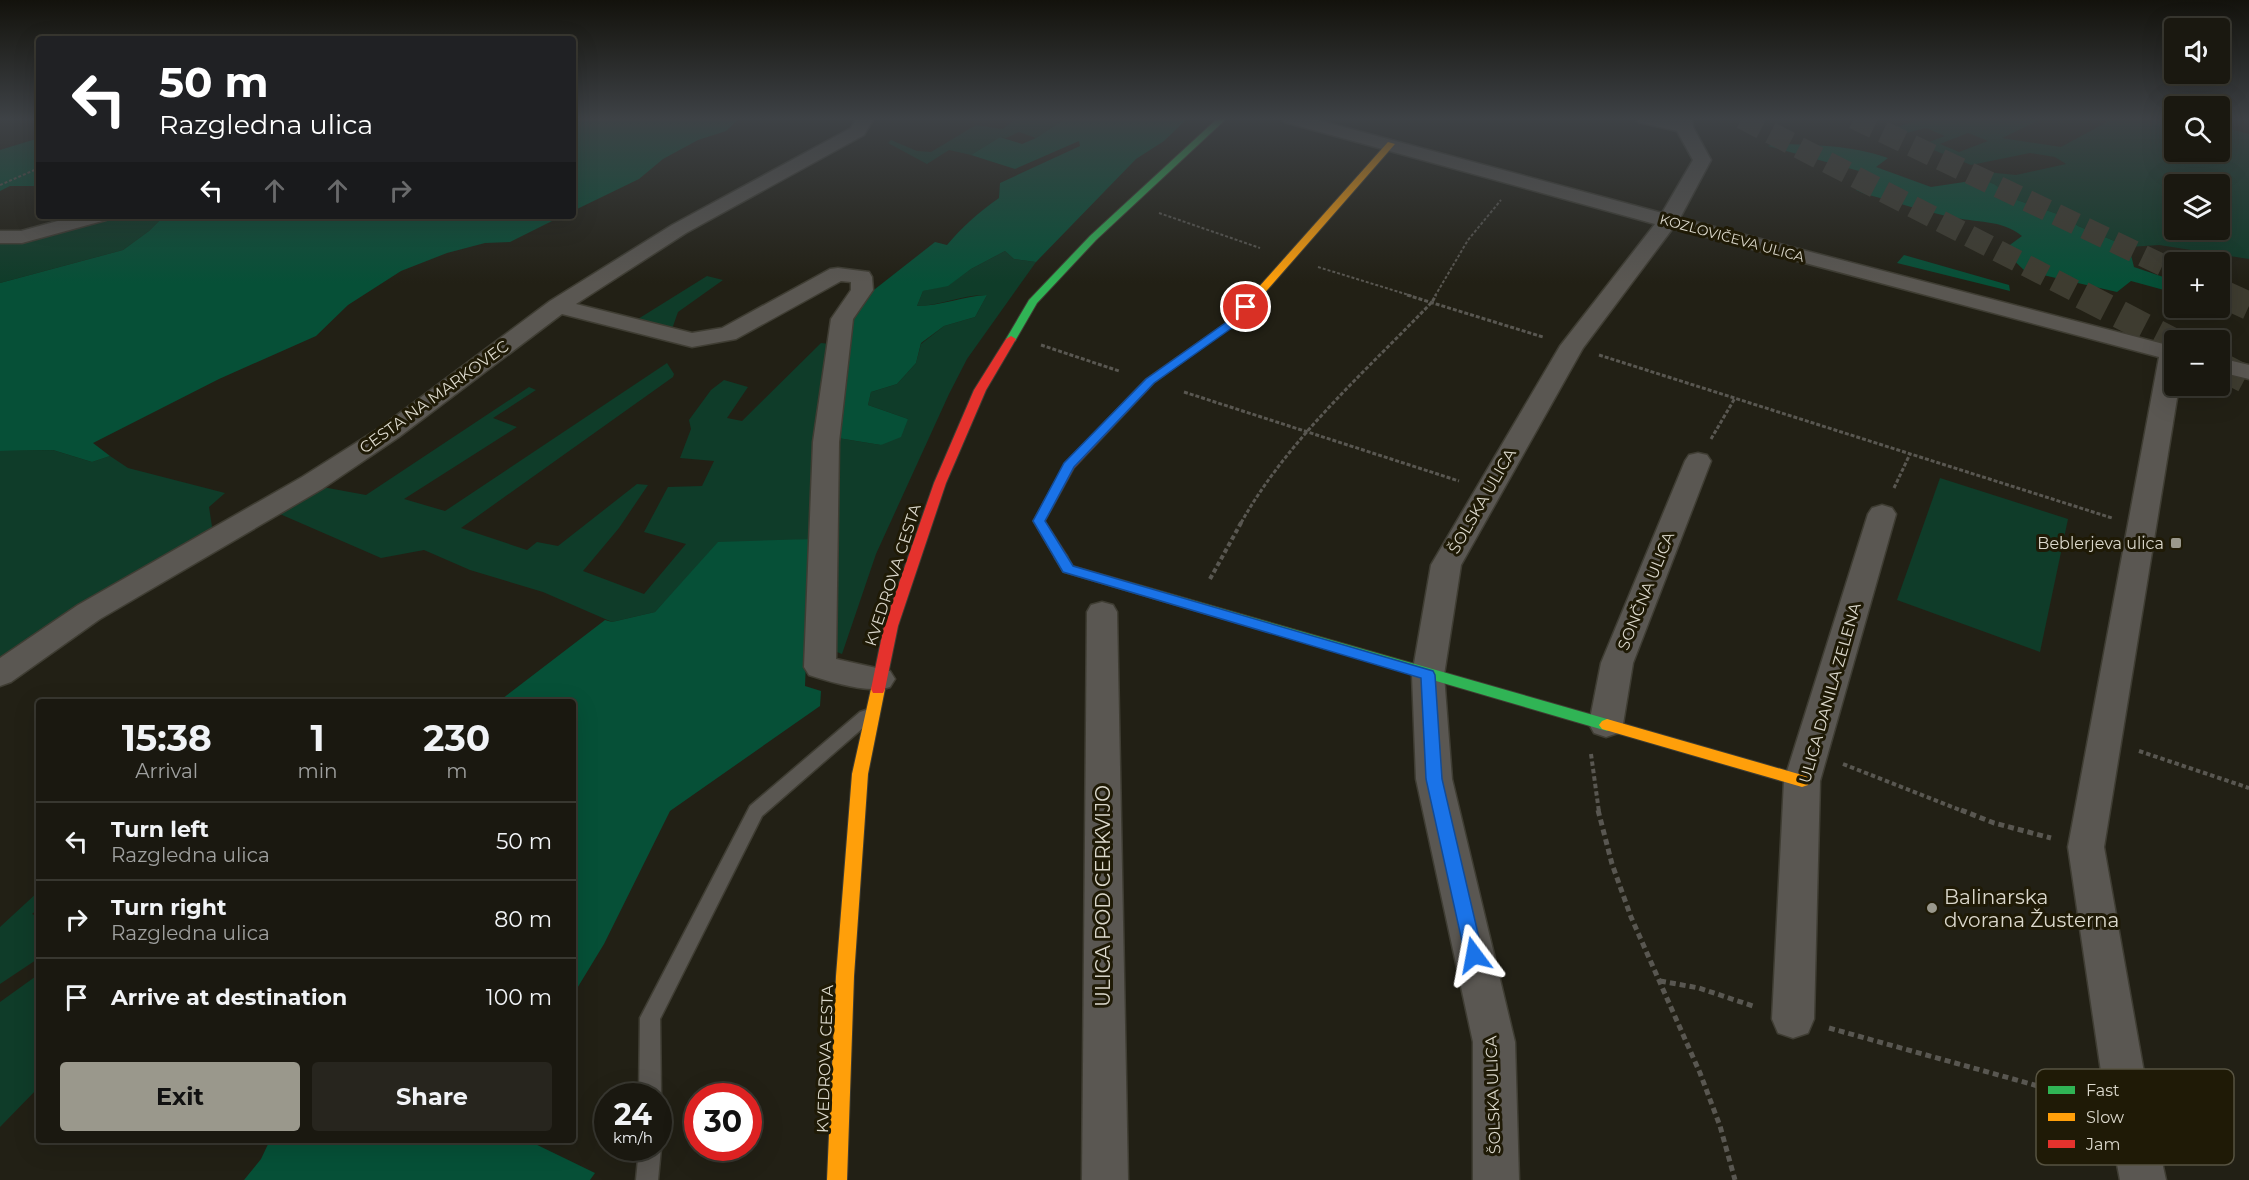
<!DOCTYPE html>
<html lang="en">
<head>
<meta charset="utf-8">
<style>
	:root { --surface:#1a1810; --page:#27251e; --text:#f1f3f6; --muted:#9fa09f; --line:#383730; --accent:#9a988c }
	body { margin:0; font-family:Montserrat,sans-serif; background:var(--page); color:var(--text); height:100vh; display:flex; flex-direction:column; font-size:22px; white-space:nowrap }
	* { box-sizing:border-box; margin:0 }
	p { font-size:20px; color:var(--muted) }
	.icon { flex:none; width:33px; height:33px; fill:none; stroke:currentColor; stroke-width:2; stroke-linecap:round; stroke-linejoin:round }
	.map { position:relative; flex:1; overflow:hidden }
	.drawer { position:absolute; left:36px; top:699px; width:540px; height:444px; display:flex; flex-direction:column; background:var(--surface); border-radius:6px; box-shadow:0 6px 24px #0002,0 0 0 2px var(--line) }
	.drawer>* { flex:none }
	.banner { position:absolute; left:36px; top:36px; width:540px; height:183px; border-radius:6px; box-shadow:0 6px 24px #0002,0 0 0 2px var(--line); background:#202124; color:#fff; overflow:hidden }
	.tools { position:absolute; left:2164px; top:18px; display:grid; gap:12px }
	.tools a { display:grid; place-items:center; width:66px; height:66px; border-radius:6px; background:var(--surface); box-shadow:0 6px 24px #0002,0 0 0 2px var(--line); font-size:30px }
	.speed { position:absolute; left:594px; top:1083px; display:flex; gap:12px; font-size:30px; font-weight:700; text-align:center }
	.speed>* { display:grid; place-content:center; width:78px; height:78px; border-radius:50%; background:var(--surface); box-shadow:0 6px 24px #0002,0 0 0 2px var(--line); line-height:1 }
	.speed small { font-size:15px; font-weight:400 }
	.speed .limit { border:9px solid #d22; background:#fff; color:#111 }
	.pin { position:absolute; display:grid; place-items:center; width:51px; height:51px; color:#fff; margin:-26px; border:3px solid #fff; border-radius:50%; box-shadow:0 2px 6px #0007 }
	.me { position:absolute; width:66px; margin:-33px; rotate:347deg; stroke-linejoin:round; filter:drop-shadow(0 0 4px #0008) }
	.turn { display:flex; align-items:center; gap:21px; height:126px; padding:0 24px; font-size:27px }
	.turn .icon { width:78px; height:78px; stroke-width:2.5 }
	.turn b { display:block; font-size:42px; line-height:51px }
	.lanes { display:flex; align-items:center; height:57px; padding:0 24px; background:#0003; justify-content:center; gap:30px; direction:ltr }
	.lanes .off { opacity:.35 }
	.eta { display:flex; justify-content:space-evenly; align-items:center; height:102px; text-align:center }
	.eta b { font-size:36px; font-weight:700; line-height:42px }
	.button { display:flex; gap:12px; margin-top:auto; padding:12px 24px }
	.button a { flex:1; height:69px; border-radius:6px; background:var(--accent); color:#111; font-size:24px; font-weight:700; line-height:69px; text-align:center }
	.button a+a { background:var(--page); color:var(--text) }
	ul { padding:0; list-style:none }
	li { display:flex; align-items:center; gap:18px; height:78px; padding:0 24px; border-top:2px solid var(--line) }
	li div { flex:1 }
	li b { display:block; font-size:22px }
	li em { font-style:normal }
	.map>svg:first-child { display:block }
</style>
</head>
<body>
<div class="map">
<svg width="2249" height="1180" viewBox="0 0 2249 1180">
	<rect width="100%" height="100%" fill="#222015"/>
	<!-- green -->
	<g fill="#0f3c29" fill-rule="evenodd">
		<path d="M 1017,118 L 1066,118 L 1036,138 L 1019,132 L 1006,138 L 1000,137 L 971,155 L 949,150 L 927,164 L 888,143 L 891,140 L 917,151 L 931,152 L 976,125 L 1002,129 Z"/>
		<path d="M 1923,118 L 2044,118 L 2002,138 L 2061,147 L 2107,122 L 2101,118 L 2175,118 L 2175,152 L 2220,152 L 2220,126 L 2249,134 L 2249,259 L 2159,245 L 2129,247 L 2078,226 L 2066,217 L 2017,200 L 1994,184 L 1973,176 L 1976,171 L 2016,175 L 2066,164 L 2055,157 L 2030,153 L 1971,165 L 1921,145 L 1945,136 L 1926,128 L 1894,136 L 1882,132 ZM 1968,133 L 1988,141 L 1959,152 L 1940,144 ZM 2175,184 L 2220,184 L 2220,230 L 2175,230 Z"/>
		<path d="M 111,216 L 164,216 L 149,231 L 123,250 L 0,283 L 0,243 Z"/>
		<path d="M 1005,251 L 1014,259 L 1036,262 L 967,359 L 949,394 L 876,554 L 842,654 L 832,650 L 838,438 L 881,445 L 908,419 L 868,405 L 871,392 L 897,384 L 916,363 L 921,344 L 944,326 L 975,317 L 987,295 C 963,294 941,306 917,306 L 923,291 L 948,285 L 971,269 Z"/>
		<path d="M 707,276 L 723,280 L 678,312 L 672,329 L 638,319 Z"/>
		<path d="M 821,343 L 830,344 L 811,539 L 767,542 L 684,581 L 655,612 L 612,622 L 543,592 L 470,570 L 424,550 L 381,558 L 273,511 L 317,486 L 366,495 L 529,387 L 536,390 L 493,418 L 517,427 L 404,499 L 445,511 L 667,363 L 674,374 L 673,377 L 461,528 L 527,550 L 537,542 L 558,546 L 637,484 L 648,485 L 619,528 L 583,571 L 644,594 L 686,544 L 644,532 L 668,487 L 702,486 L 714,461 L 680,458 L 691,429 L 689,420 L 711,390 L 724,380 L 748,387 L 727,418 L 742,421 Z"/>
		<path d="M 53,450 L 92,462 L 110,456 L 128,468 L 225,493 L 209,507 L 213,533 L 0,664 L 0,451 Z"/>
		<path d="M 1940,478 L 2068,519 L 2040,652 L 1897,600 Z"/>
		<path d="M 39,891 L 39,908 L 32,914 L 39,917 L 39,958 L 0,984 L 0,927 Z"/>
		<path d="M 39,974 L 39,1087 L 0,1127 L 0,1002 Z"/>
	</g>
	<!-- forest -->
	<g fill="#065037">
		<path d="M 573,118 L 740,118 L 726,131 L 698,140 L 663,159 L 639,179 L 573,211 Z"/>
		<path d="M 1066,118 L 1188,118 L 1164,141 L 1136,159 L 1036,262 L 1014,259 L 1005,251 L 971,269 L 948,286 L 923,291 L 917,306 C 941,306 963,296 987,295 L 975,317 L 944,326 L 921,343 L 916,363 L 897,384 L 871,392 L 868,405 L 908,419 L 901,437 L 881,445 L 838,438 L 847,341 L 856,304 L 935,242 L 947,245 C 962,227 979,212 999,198 L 1000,183 L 1080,146 L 1079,141 L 1015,169 L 971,155 L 1000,137 L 1022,144 L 1036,138 Z"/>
		<path d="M 39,138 L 39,186 L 10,186 L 0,191 L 0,150 Z"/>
		<path d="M 1775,144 C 1814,145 1850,145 1888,158 L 1876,167 L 1931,187 L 1971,181 L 1973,176 L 1994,184 L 2017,200 L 2066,217 L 2078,226 L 2129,247 L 2134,267 L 2175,281 L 2175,293 L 2131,281 L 2117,292 L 2025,271 L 2003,250 L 2022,236 C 2001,219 1976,223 1951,217 C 1922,211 1893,201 1865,194 L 1856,190 L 1868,179 L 1859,171 L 1768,146 Z"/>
		<path d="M 164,216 L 562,216 L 510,242 L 485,243 L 447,253 L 401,271 L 348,305 L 316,336 L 219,379 L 93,443 L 110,456 L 92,462 L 53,450 L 0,451 L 0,283 L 123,250 L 149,231 Z"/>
		<path d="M 1904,255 L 2009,285 L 2010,291 L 1897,263 Z"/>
		<path d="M 811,539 L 805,686 L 821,691 L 820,706 L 670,811 L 604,944 L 573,995 L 573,702 L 498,702 L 605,620 L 612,622 L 655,612 L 718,542 Z"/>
		<path d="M 270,1140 L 527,1140 L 595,1173 L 590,1180 L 244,1180 L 261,1159 Z"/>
	</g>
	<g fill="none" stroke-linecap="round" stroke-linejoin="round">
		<!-- highway-tunnel-far1 -->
		<g stroke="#3e3c30" stroke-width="22" stroke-dasharray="22 10" stroke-linecap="butt">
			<path d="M 1742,118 L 2085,296"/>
			<path d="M 1854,118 L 2175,271"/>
			<path d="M 2220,292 L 2228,296"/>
		</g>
		<!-- highway-tunnel -->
		<g stroke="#3e3c30" stroke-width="28" stroke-dasharray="28 14" stroke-linecap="butt">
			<path d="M 2082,295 L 2175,343"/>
			<path d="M 2225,295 L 2249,306"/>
			<path d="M 2220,366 L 2249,381"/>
		</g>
		<!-- lane casing -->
		<g stroke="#3f3d33" stroke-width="3">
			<g id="lane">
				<path d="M 866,710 L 872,712 L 874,716 L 872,720 L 762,816 L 660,1019 L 661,1096 L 658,1102 L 658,1096 L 639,1096 L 640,1018 L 750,806 L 860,712 Z"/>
				<path d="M 658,1141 L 661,1148 L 658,1180 L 636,1180 L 639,1148 L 658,1148 Z"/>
			</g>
		</g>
		<!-- street casing -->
		<g stroke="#3f3d33" stroke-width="3">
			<g id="street">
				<path d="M 856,118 L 874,118 L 864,135 L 686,233 L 576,304 L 692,333 L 722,328 L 830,269 L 838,268 L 869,272 L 872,277 L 873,290 L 853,319 L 839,442 L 836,659 L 890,671 L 895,679 L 890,687 C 869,694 831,682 809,675 L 804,667 L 813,442 L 831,319 L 851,290 L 851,282 L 841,281 L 736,339 L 692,347 L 562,314 L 399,437 L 322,489 L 100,619 L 11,682 L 0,686 L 0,658 L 78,605 L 302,477 L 381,427 L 550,301 L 672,225 L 851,128 Z"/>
				<path d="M 1281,118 L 1310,118 L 1662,213 L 1693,160 L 1677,131 L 1638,122 L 1635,118 L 1692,118 L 1693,127 L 1711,160 L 1680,218 L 2175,347 L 2175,386 L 2179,386 L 2104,847 L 2151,1112 L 2166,1180 L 2120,1180 L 2107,1112 L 2068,847 L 2159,357 L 1673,228 L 1583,348 L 1461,565 L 1444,675 L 1452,779 L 1515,1042 L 1519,1180 L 1473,1180 L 1473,1042 L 1416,779 L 1412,675 L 1431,565 L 1560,346 L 1655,224 L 1284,122 Z"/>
				<path d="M 76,216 L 109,216 L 106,220 L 22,243 L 0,243 L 0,231 L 21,231 Z"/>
				<path d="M 2220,358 L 2249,365 L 2249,379 L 2220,372 Z"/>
				<path d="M 1698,453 L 1707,455 L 1711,461 L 1633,663 L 1623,724 L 1618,733 L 1606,737 L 1594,733 L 1589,724 L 1601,663 L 1685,461 L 1689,455 Z"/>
				<path d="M 1882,505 L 1892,508 L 1896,514 L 1820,781 L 1814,1019 L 1808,1033 L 1793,1038 L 1778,1033 L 1772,1019 L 1784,781 L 1868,514 L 1872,508 Z"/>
				<path d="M 1102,602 L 1113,605 L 1117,612 L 1128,1180 L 1082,1180 L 1087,612 L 1091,605 Z"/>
			</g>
		</g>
		<!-- fast casing -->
		<g stroke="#3f3d33" stroke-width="2">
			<g id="fast">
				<path d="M 1218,118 L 1227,118 L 1096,240 L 1037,303 L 1015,341 L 1007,341 L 1006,339 L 1029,300 L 1090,236 Z"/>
				<path d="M 1061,553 L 1066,554 L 1073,566 L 1607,719 L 1612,721 L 1615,725 L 1612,729 L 1607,731 L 1063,572 L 1054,557 Z"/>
			</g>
		</g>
		<!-- slow casing -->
		<g stroke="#3f3d33" stroke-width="2">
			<g id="slow">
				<path d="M 1388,142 L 1395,144 L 1241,320 L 1233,320 L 1233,316 Z"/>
				<path d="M 878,684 L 883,685 L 885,689 L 868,774 L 854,976 L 847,1180 L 827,1180 L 836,976 L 852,774 L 871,689 L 873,685 Z"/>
				<path d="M 1607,719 L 1802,775 L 1808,777 L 1810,781 L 1808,785 L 1802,787 L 1602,729 L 1599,725 L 1602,721 Z"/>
			</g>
		</g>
		<!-- jam casing -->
		<g stroke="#3f3d33" stroke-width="2">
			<g id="jam">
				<path d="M 1237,315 L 1241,316 L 1241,320 L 1154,383 L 1074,468 L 1045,521 L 1068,557 L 1066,560 L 1056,560 L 1033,521 L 1065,463 L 1146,379 Z"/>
				<path d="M 1011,336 L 1016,339 L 986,390 L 946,483 L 898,626 L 885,689 L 883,693 L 873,693 L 871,689 L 884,626 L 934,483 L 974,390 L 1006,339 Z"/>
			</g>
		</g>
		<!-- path-far3 -->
		<g stroke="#595751" stroke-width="2" stroke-dasharray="3 2" stroke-linecap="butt">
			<path d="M 0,185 L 39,168"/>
			<path d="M 1159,213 L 1260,248"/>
			<path d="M 1318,267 L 1412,296"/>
			<path d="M 1435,296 L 1468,240 L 1501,200"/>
		</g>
		<!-- path-far2 -->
		<g stroke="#595751" stroke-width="3" stroke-dasharray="4 2" stroke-linecap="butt">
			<path d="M 1407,295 L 1543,337"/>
			<path d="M 1041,345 L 1119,371"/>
			<path d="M 1599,355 L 2112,518"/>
			<path d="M 1184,392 L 1459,481"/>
			<path d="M 1711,439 L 1735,398"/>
			<path d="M 1894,488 L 1910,454"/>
			<path d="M 1241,523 C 1287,440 1367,370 1432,302 L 1436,295"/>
		</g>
		<!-- path-far1 -->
		<g stroke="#595751" stroke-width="4" stroke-dasharray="4.5 3" stroke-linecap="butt">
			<path d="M 1210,579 L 1242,521"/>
			<path d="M 2139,751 L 2249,788"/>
			<path d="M 1591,754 L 1599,812"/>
			<path d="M 1843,764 L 1965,812"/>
		</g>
		<!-- path -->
		<g stroke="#595751" stroke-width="5" stroke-dasharray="6 4" stroke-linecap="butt">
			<path d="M 1598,810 L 1612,864 L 1631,917 L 1700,1073 L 1720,1126 L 1735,1180"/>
			<path d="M 1961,810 L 1994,823 L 2051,838"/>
			<path d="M 1660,981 L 1699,988 L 1756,1007"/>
			<path d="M 1829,1028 L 2085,1099"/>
		</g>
		<!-- lane -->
		<use href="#lane" fill="#5a5752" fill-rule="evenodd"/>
		<!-- street -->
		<use href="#street" fill="#5a5752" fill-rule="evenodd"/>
		<!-- fast -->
		<use href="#fast" fill="#30b455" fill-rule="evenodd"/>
		<!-- slow -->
		<use href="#slow" fill="#ff9f0a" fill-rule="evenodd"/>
		<!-- jam -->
		<use href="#jam" fill="#e5322d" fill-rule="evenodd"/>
	</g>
	<!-- sky -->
	<linearGradient id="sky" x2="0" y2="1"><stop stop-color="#13120c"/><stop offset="0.42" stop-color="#3e4246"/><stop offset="1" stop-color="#3e4246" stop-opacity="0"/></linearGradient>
	<rect width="2249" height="283" fill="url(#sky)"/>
	<!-- route -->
	<path fill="#1a73e8" stroke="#114b97" stroke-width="1.5" d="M 1243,304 L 1251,307 L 1236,325 L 1154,383 L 1074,467 L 1045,521 L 1073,566 L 1433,671 L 1435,675 L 1442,779 L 1483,955 L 1481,960 L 1474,963 L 1468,960 L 1465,955 L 1426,779 L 1421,678 L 1063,572 L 1033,521 L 1064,463 L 1146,379 L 1228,321 Z"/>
	<!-- markers -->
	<g fill="#9a988c" stroke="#1f1a06" stroke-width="2">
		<rect x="2170" y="537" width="12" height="12" rx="3"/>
		<circle cx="1932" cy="908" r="6"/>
	</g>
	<g text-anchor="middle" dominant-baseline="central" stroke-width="6" stroke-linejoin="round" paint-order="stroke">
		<!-- far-street labels -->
		<g font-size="14" fill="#dbd8cc" stroke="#1f1a06">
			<text transform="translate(1732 238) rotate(15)">KOZLOVIČEVA ULICA</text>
		</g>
		<!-- street labels -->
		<g font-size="16" fill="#dbd8cc" stroke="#1f1a06">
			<text transform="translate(434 397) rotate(-36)">CESTA NA MARKOVEC</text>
			<text transform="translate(1482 501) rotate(-60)">ŠOLSKA ULICA</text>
			<text transform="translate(893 575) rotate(-72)">KVEDROVA CESTA</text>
			<text transform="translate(1646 591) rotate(-68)">SONČNA ULICA</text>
			<text transform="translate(1830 693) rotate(-74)">ULICA DANILA ZELENA</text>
			<text transform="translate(825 1059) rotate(-88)">KVEDROVA CESTA</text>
			<text transform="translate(1493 1095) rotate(-92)">ŠOLSKA ULICA</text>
		</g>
		<!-- poi labels -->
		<g font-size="16" fill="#dbd8cc" stroke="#1f1a06" text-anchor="end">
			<text x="2164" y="543">Beblerjeva ulica</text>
		</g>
		<!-- near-street labels -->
		<g font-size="20" fill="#dbd8cc" stroke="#1f1a06">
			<text transform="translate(1103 896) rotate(-90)">ULICA POD CERKVIJO</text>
		</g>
		<!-- near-poi labels -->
		<g font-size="20" fill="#dbd8cc" stroke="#1f1a06" text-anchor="start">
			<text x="1944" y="897">Balinarska<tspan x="1944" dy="23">dvorana Žusterna</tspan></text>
		</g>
	</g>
	<!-- legend -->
	<rect x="2036" y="1069" width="198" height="96" rx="9" fill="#1f1a06" stroke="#575341" stroke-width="1.5"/>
	<rect x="2048" y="1086" width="27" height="8" fill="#30b455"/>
	<rect x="2048" y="1113" width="27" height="8" fill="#ff9f0a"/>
	<rect x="2048" y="1140" width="27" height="8" fill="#e5322d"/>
	<g font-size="16" fill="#dbd8cc">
		<text x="2086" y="1096">Fast</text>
		<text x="2086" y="1123">Slow</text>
		<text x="2086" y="1150">Jam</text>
	</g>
</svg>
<div class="tools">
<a><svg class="icon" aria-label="sound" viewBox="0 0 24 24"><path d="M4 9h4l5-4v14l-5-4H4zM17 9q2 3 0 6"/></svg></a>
<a><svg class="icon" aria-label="search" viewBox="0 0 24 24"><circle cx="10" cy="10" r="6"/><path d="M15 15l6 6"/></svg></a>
<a><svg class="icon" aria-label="layers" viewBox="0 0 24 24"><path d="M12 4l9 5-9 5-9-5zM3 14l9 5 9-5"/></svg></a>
<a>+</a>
<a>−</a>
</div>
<div class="speed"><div>24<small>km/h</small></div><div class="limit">30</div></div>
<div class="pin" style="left:1246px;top:307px;background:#d93025"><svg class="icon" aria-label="arrive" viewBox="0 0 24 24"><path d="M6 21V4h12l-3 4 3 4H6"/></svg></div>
<svg class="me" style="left:1474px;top:955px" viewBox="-20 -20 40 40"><path d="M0-17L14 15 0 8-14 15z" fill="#1a73e8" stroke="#fff" stroke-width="4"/></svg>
<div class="banner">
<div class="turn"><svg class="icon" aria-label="left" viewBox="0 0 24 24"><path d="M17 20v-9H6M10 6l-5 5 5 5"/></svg><div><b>50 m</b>Razgledna ulica</div></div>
<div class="lanes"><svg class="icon" aria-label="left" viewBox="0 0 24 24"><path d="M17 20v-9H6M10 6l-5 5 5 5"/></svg><svg class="icon off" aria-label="ahead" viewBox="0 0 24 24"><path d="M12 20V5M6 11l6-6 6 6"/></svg><svg class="icon off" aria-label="ahead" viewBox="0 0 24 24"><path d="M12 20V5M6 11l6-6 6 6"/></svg><svg class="icon off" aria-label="right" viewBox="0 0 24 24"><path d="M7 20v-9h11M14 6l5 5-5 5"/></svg></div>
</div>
<section class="drawer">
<div class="eta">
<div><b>15:38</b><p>Arrival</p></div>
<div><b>1</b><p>min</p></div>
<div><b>230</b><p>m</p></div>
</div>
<ul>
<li><svg class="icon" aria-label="left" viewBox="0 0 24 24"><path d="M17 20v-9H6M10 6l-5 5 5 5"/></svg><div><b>Turn left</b><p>Razgledna ulica</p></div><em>50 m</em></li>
<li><svg class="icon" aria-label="right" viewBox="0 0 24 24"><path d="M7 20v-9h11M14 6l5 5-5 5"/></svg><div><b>Turn right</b><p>Razgledna ulica</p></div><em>80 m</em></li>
<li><svg class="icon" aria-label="arrive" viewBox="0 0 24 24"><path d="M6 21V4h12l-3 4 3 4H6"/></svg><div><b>Arrive at destination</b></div><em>100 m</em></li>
</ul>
<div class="button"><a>Exit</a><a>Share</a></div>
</section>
</div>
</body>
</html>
